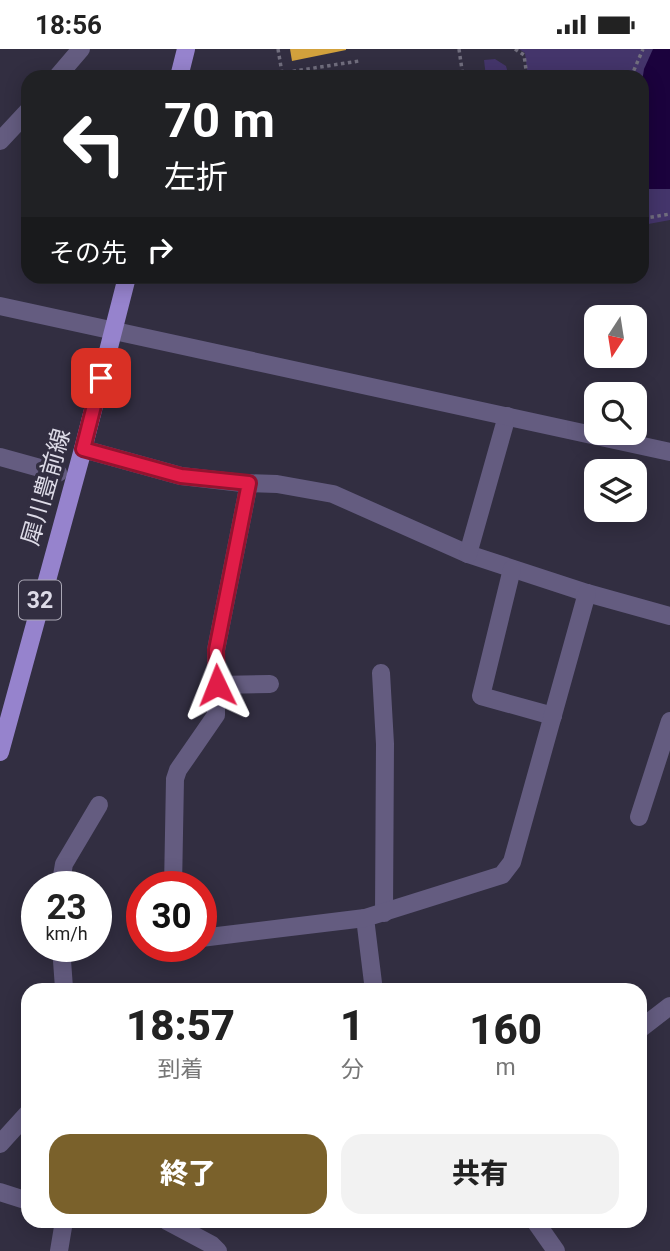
<!DOCTYPE html>
<html lang="ja">
<head>
<meta charset="utf-8">
<style>
	:root { --surface:#fff; --page:#f2f2f2; --text:#222; --muted:#767676; --accent:#7a612b }
	body { margin:0; font-family:Roboto,"Noto Sans JP",sans-serif; background:var(--page); color:var(--text); height:100vh; display:flex; flex-direction:column; font-size:26px; white-space:nowrap }
	* { box-sizing:border-box; margin:0 }
	p { font-size:23px; color:var(--muted) }
	.icon { flex:none; width:38px; height:38px; fill:none; stroke:currentColor; stroke-width:2; stroke-linecap:round; stroke-linejoin:round }
	.map { position:relative; flex:1; overflow:hidden }
	.details { position:absolute; left:21px; top:934px; width:626px; height:245px; display:flex; flex-direction:column; background:var(--surface); border-radius:21px; box-shadow:0 4px 18px #0003 }
	.details>* { flex:none }
	.guide { position:absolute; left:21px; top:21px; width:628px; height:214px; border-radius:21px; box-shadow:0 4px 18px #0003; background:#202124; color:#fff; overflow:hidden }
	.needle { width:46px; rotate:192deg }
	.fabs { position:absolute; left:584px; top:256px; display:grid; gap:14px }
	.fabs a { display:grid; place-items:center; width:63px; height:63px; border-radius:14px; background:var(--surface); box-shadow:0 4px 18px #0003; font-size:35px }
	.speed { position:absolute; left:21px; top:822px; display:flex; gap:14px; font-size:35px; font-weight:700; text-align:center }
	.speed>* { display:grid; place-content:center; width:91px; height:91px; border-radius:50%; background:var(--surface); box-shadow:0 4px 18px #0003; line-height:1 }
	.speed small { font-size:18px; font-weight:400 }
	.speed .limit { border:10px solid #d22; background:#fff; color:#111 }
	.pin { position:absolute; display:grid; place-items:center; width:60px; height:60px; color:#fff; margin:-30px; border-radius:14px; box-shadow:0 4px 10px #0006 }
	.me { position:absolute; width:77px; margin:-38px; rotate:358deg; stroke-linejoin:round; filter:drop-shadow(0 0 5px #0008) }
	.turn { display:flex; align-items:center; gap:24px; height:147px; padding:0 28px; font-size:32px }
	.turn .icon { width:91px; height:91px; stroke-width:2.5 }
	.turn b { display:block; font-size:49px; line-height:60px }
	.then { display:flex; align-items:center; height:66px; padding:0 28px; background:#0003; gap:14px; font-size:26px }
	.eta { display:flex; justify-content:space-evenly; align-items:center; height:119px; text-align:center }
	.eta b { font-size:42px; font-weight:800; line-height:49px }
	.cta { display:flex; gap:14px; margin-top:auto; padding:14px 28px }
	.cta a { flex:1; height:80px; border-radius:21px; background:var(--accent); color:#fff; font-size:28px; font-weight:800; line-height:80px; text-align:center }
	.cta a+a { background:var(--page); color:var(--text) }
	.status { display:flex; justify-content:space-between; align-items:center; height:49px; padding:0 35px; background:var(--surface); direction:ltr }
	.status svg { height:19px; fill:currentColor }
	.map>svg:first-child { display:block }
</style>
</head>
<body>
<div class="status"><b>18:56</b><svg viewBox="0 0 49 12"><path d="M0 12V9h3v3zM5 12V6h3v6zM10 12V3h3v9zM15 12V0h3v12zM26 1h20v11H26zM47 4h2v5h-2z"/></svg></div>
<div class="map">
<svg width="670" height="1202" viewBox="0 0 670 1202">
	<rect width="100%" height="100%" fill="#322e41"/>
	<!-- green -->
	<g fill="#44356b">
		<path d="M 519,0 L 670,0 L 670,171 L 643,176 L 642,173 L 642,28 L 528,28 L 525,4 Z"/>
		<path d="M 495,10 L 506,17 L 509,28 L 486,28 L 484,11 Z"/>
	</g>
	<!-- water -->
	<path fill="#1b023d" d="M 653,0 L 670,0 L 670,140 L 648,140 L 642,99 L 642,33 L 644,20 Z"/>
	<!-- building -->
	<path fill="#d2a13c" d="M 290,0 L 346,0 L 346,1 L 292,12 Z"/>
	<g fill="none" stroke-linecap="round" stroke-linejoin="round">
		<!-- path -->
		<g stroke="#716e7e" stroke-width="3.5" stroke-dasharray="3.5 3.5" stroke-linecap="butt">
			<path d="M 278,0 L 282,24 L 359,12"/>
			<path d="M 459,0 L 463,28"/>
			<path d="M 515,0 L 524,6 L 527,28"/>
			<path d="M 631,28 L 643,0"/>
			<path d="M 642,153 L 646,169 L 670,165"/>
		</g>
		<!-- minor -->
		<g stroke="#645c80" stroke-width="18">
			<path d="M 57,28 L 81,0"/>
			<path d="M 0,92 L 28,62"/>
			<path d="M 83,400 L 181,427 L 242,434 L 277,435 L 333,445 L 468,505 L 587,544 L 670,567"/>
			<path d="M 0,408 L 58,424"/>
			<path d="M 468,505 L 507,367"/>
			<path d="M 512,520 L 481,647 L 553,667"/>
			<path d="M 381,624 L 385,695 L 384,864"/>
			<path d="M 217,636 L 270,635"/>
			<path d="M 639,768 L 670,672"/>
			<path d="M 60,838 L 64,815 L 99,756"/>
			<path d="M 173,838 L 175,730 L 178,721 L 216,666 L 216,601 L 249,434"/>
			<path d="M 365,869 L 374,942"/>
			<path d="M 201,889 L 365,869 L 502,826 L 512,813 L 587,544"/>
			<path d="M 61,898 L 64,939 L 67,942"/>
			<path d="M 640,980 L 670,957"/>
			<path d="M 0,1095 L 28,1064"/>
			<path d="M 0,1143 L 28,1152"/>
			<path d="M 167,1172 L 212,1196 L 218,1202"/>
			<path d="M 535,1172 L 556,1202"/>
			<path d="M 59,1202 L 64,1172"/>
		</g>
		<!-- tertiary -->
		<path stroke="#645c80" stroke-width="18" d="M 0,257 L 670,403"/>
		<!-- primary -->
		<g stroke="#9683cd" stroke-width="18">
			<path d="M 179,28 L 186,0"/>
			<path d="M 0,703 L 83,400 L 127,228"/>
		</g>
	</g>
	<g fill="none" stroke-linecap="round" stroke-linejoin="round">
		<!-- route casing -->
		<g stroke="#92132f" stroke-width="18">
			<path id="route" d="M 101,329 L 83,400 L 181,427 L 249,434 L 216,601 L 217,636"/>
		</g>
		<!-- route -->
		<use href="#route" stroke="#e11d48" stroke-width="12"/>
	</g>
	<g text-anchor="middle" dominant-baseline="central" stroke-width="7" stroke-linejoin="round" paint-order="stroke">
		<!-- shield labels -->
		<rect fill="#322e41" stroke="#aaa7b5" stroke-width="2" x="19" y="531.5" width="42" height="39" rx="5"/>
		<g font-size="23" font-weight="bold" fill="#dddbe7">
			<text x="40" y="551">32</text>
		</g>
		<!-- street labels -->
		<g font-size="24" fill="#dddbe7" stroke="#322e41">
			<text transform="translate(46 438) rotate(-74)">犀川豊前線</text>
		</g>
	</g>
</svg>
<div class="fabs">
<a><svg class="needle" viewBox="-14 -14 28 28"><path d="M0-13l5 13h-10z" fill="#e53935"/><path d="M0 13l5-13h-10z" fill="#767676"/></svg></a>
<a><svg class="icon" aria-label="search" viewBox="0 0 24 24"><circle cx="10" cy="10" r="6"/><path d="M15 15l6 6"/></svg></a>
<a><svg class="icon" aria-label="layers" viewBox="0 0 24 24"><path d="M12 4l9 5-9 5-9-5zM3 14l9 5 9-5"/></svg></a>
</div>
<div class="speed"><div>23<small>km/h</small></div><div class="limit">30</div></div>
<div class="pin" style="left:101px;top:329px;background:#d93025"><svg class="icon" aria-label="arrive" viewBox="0 0 24 24"><path d="M6 21V4h12l-3 4 3 4H6"/></svg></div>
<svg class="me" style="left:217px;top:636px" viewBox="-20 -20 40 40"><path d="M0-17L14 15 0 8-14 15z" fill="#e11d48" stroke="#fff" stroke-width="4"/></svg>
<div class="guide">
<div class="turn"><svg class="icon" aria-label="left" viewBox="0 0 24 24"><path d="M17 20v-9H6M10 6l-5 5 5 5"/></svg><div><b>70 m</b>左折</div></div>
<div class="then">その先<svg class="icon" aria-label="right" viewBox="0 0 24 24"><path d="M7 20v-9h11M14 6l5 5-5 5"/></svg></div>
</div>
<section class="details">
<div class="eta">
<div><b>18:57</b><p>到着</p></div>
<div><b>1</b><p>分</p></div>
<div><b>160</b><p>m</p></div>
</div>
<div class="cta"><a>終了</a><a>共有</a></div>
</section>
</div>
</body>
</html>
